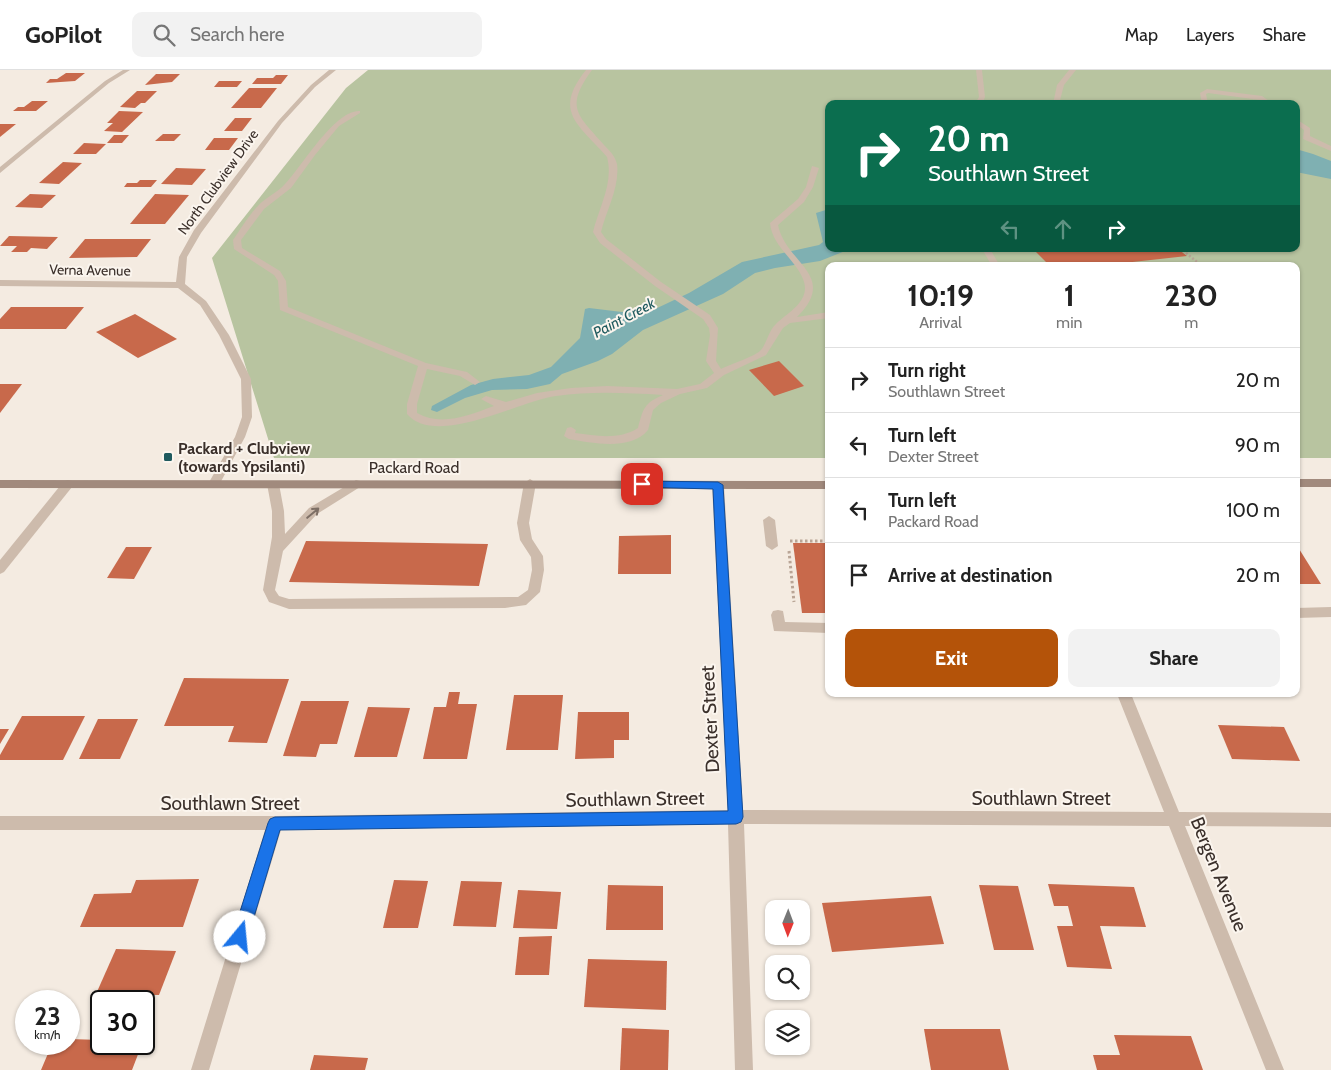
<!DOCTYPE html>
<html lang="en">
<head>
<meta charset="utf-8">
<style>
	:root { --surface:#fff; --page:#f2f2f2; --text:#222; --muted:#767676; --line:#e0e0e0; --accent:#b45309 }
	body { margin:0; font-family:Cabin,sans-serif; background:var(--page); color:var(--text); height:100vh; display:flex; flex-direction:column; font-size:19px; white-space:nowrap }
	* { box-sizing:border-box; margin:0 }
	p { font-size:16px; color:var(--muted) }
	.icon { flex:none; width:28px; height:28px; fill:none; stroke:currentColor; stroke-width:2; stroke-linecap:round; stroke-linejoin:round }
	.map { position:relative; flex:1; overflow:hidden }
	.panel { position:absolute; left:825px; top:192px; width:475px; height:435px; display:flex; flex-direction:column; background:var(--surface); border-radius:10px; box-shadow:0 1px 4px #0004 }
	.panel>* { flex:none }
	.top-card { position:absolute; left:825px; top:30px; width:475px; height:152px; border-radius:10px; box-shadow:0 1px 4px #0004; background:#0b6e4f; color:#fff; overflow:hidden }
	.needle { width:32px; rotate:181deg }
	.controls { position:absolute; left:765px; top:830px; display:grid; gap:10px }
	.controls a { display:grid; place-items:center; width:45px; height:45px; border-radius:10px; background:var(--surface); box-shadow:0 1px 4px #0004; font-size:25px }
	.speed { position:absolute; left:15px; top:920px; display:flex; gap:10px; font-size:25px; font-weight:700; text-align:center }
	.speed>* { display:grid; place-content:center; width:65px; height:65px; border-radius:50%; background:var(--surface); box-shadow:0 1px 4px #0004; line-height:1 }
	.speed small { font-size:12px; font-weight:400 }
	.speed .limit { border:2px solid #111; border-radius:8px; background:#fff; color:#111 }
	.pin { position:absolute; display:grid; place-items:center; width:42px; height:42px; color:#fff; margin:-21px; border-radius:10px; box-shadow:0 2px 8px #0006 }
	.me { position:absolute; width:55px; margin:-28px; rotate:17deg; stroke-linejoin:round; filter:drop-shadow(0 0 4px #0008) }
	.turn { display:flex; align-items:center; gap:18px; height:105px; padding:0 20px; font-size:22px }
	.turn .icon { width:65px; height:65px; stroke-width:2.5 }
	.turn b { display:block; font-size:35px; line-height:42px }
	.lanes { display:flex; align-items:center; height:48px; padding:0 20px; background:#0003; justify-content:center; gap:25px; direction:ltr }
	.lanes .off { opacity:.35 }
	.eta { display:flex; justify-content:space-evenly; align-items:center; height:85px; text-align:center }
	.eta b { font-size:30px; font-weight:800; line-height:35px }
	.action { display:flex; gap:10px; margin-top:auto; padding:10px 20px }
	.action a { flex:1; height:58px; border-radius:10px; background:var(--accent); color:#fff; font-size:20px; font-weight:800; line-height:58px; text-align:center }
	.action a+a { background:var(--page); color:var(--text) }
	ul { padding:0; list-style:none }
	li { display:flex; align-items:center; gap:15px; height:65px; padding:0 20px; border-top:1px solid var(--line) }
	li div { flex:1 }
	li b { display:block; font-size:19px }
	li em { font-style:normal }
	header { display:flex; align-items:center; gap:30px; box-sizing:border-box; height:70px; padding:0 25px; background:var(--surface); border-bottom:1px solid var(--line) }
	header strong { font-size:24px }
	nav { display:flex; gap:28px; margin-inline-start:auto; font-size:18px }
	.search { width:350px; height:45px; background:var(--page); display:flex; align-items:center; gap:12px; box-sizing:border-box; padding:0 18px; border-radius:10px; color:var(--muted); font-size:19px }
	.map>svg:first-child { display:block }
</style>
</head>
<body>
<header>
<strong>GoPilot</strong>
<div class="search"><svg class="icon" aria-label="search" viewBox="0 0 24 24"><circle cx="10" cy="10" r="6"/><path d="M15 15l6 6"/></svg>Search here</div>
<nav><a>Map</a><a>Layers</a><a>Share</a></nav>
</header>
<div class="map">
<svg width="1331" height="1000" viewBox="0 0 1331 1000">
	<rect width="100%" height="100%" fill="#f4ebe1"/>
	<!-- green -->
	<path fill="#b8c4a0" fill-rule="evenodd" d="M 368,0 L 1331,0 L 1331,388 L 1296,388 L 1296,196 L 829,196 L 829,388 L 274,388 L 212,188 L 346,18 ZM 829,34 L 1296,34 L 1296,179 L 829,179 Z"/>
	<!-- water -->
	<g fill="#7fb0b2">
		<path d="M 1296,79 L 1313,84 L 1331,91 L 1331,109 L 1296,102 Z"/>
		<path d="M 829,139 L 829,179 L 850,179 L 820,191 L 775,198 L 755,203 L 723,224 L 643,260 L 612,284 L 598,291 L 562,304 L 550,314 L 527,319 L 492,320 L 465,328 L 437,342 L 431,340 L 432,336 L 471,315 L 493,309 L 529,305 L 551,297 L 580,268 L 585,239 L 589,238 L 622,242 L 653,240 L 689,223 L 742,192 L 819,175 L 823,172 L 816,143 Z"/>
	</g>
	<!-- building -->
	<g fill="#c8694b">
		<path d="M 66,3 L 85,3 L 75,11 L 46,13 L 50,9 L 57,9 Z"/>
		<path d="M 156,4 L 180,4 L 172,12 L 145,15 Z"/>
		<path d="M 276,5 L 288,5 L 281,14 L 252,14 L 257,8 L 273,8 Z"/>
		<path d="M 219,11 L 242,11 L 237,17 L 214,17 Z"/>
		<path d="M 249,18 L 277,18 L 261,38 L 231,38 Z"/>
		<path d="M 137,21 L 157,21 L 145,33 L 141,33 L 135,38 L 120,37 Z"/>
		<path d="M 32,31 L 48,31 L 36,41 L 13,41 L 18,37 L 24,37 Z"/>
		<path d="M 119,41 L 143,42 L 122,62 L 104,61 L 113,53 L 107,53 Z"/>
		<path d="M 235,48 L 252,48 L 242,61 L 224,61 Z"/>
		<path d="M 0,54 L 16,54 L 0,67 Z"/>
		<path d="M 163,64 L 181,64 L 174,71 L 155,71 Z"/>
		<path d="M 114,65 L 129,65 L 122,73 L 107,73 Z"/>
		<path d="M 214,68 L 238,68 L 229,80 L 205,80 Z"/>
		<path d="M 84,73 L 106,74 L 96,84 L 73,84 Z"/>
		<path d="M 63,92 L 82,93 L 59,114 L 39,113 Z"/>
		<path d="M 176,98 L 206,99 L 192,115 L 161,114 Z"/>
		<path d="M 140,110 L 157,110 L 151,117 L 124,117 L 127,113 L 137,113 Z"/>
		<path d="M 30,124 L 56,125 L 42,138 L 15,137 Z"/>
		<path d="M 155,124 L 189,125 L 165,154 L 130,154 Z"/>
		<path d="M 9,166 L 58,167 L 47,179 L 31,178 L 27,182 L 11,182 L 17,176 L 0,176 Z"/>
		<path d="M 85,169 L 151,169 L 137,187 L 69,188 Z"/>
		<path d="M 1033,179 L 1178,179 L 1187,186 L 1096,196 L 1050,196 Z"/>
		<path d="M 11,237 L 84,237 L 66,259 L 0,259 L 0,249 Z"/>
		<path d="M 135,244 L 177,269 L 138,288 L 96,262 Z"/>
		<path d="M 779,291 L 804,316 L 774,326 L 749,300 Z"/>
		<path d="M 0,314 L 22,314 L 0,343 Z"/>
		<path d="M 671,465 L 671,504 L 618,504 L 619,466 Z"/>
		<path d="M 306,471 L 488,474 L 479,516 L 289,512 Z"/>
		<path d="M 793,473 L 829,473 L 829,543 L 802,543 Z"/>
		<path d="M 1296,474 L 1321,514 L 1296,514 Z"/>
		<path d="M 126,477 L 152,477 L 134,509 L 107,508 Z"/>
		<path d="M 184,608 L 289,609 L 267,673 L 228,672 L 234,656 L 164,656 Z"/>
		<path d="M 449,622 L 460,622 L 458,634 L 477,634 L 467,689 L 423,689 L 434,637 L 446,637 Z"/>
		<path d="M 514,625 L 563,625 L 558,680 L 506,680 Z"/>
		<path d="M 301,631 L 349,631 L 337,674 L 320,674 L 316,687 L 283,686 Z"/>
		<path d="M 368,637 L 410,638 L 397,687 L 354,687 Z"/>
		<path d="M 578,642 L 629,642 L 629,670 L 614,670 L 614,688 L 575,689 Z"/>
		<path d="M 22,646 L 85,646 L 63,690 L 0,690 L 0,685 Z"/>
		<path d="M 98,649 L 138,649 L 120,689 L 79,689 Z"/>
		<path d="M 1218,655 L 1284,657 L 1300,691 L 1232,689 Z"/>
		<path d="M 0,659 L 9,659 L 0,674 Z"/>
		<path d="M 199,809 L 183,857 L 80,857 L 94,824 L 131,823 L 136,810 Z"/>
		<path d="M 394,810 L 428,811 L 418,858 L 383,858 Z"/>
		<path d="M 461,811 L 502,812 L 496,857 L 453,856 Z"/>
		<path d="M 1048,814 L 1134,817 L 1146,857 L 1100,856 L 1112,899 L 1067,897 L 1057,856 L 1073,856 L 1068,836 L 1054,836 Z"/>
		<path d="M 608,815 L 663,816 L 663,860 L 606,860 Z"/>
		<path d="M 979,815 L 1018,816 L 1034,880 L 994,880 Z"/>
		<path d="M 518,820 L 561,822 L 557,859 L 513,858 Z"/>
		<path d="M 931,826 L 944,874 L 832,882 L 822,833 Z"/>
		<path d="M 552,866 L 549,905 L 515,905 L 519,867 Z"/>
		<path d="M 116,879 L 176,881 L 159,925 L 96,924 Z"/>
		<path d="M 588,889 L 667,891 L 666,940 L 584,937 Z"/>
		<path d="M 622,958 L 669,960 L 668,1000 L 620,1000 Z"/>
		<path d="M 924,959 L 1000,959 L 1009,1000 L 931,1000 Z"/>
		<path d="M 1114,965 L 1191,966 L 1203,1000 L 1097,1000 L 1093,985 L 1120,985 Z"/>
		<path d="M 69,969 L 101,970 L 101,974 L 142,974 L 132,1000 L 41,1000 L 52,974 L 69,974 Z"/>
		<path d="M 314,985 L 368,988 L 365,1000 L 310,1000 Z"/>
	</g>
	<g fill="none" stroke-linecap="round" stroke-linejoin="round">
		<!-- path-far1 -->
		<path stroke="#b9a596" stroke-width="2.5" stroke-dasharray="2 2" stroke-linecap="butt" d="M 1186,183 L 1202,196"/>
		<!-- path -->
		<g stroke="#b9a596" stroke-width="3" stroke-dasharray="2.5 2.5" stroke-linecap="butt">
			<path d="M 790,471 L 829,471"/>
			<path d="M 789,481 L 794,532"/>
		</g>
		<!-- lane -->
		<g fill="#cdbbac" fill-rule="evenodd">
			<path d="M 586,0 L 592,0 C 564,38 578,45 604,75 C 610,81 615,86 617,94 C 620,117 606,141 601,162 L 606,169 L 661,212 L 710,245 L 718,258 L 716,291 L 721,299 C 731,294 753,287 760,281 C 767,274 768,261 776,254 C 788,242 812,231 803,209 C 795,189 772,176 770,153 L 798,129 L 806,117 L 812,96 L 819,98 L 813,117 L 804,132 L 778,155 C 786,194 839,205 797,247 L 829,242 L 829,248 L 790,253 L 783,258 L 766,285 L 724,305 L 707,318 L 680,324 L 661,333 L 653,340 L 648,360 C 631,381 592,373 569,369 L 564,366 L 567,358 L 571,357 L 576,360 L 575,363 C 597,366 619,370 638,358 C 643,339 644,333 663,325 C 627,323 591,321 556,326 C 519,331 436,378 407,344 L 407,334 L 418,296 L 280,240 L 278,211 L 274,205 L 234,179 L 233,170 C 241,159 248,146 258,136 C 266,127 277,123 285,114 C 301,98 335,39 360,41 L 360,43 L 339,56 L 315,85 L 291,118 L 264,139 L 241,170 L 242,178 L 280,201 L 286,211 L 288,237 L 426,293 L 467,302 L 480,312 L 475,315 L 460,306 L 427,299 L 417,334 L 417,343 C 442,357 469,345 494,336 L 481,329 L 486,326 L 506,332 L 537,323 L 571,318 L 607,316 L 677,319 L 700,314 L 714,303 L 706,291 L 710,265 L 709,258 L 703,249 L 655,216 L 600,173 L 593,162 C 599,137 614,113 607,87 C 579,55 552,42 586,0 Z"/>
			<path d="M 976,0 L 982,0 L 985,27 L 982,34 L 975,34 L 979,27 Z"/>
			<path d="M 1069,0 L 1076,0 L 1064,15 L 1059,34 L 1053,34 L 1057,15 Z"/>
			<path d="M 1207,19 L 1262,26 L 1273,34 L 1265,34 L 1260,30 L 1208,23 L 1206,24 L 1208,34 L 1202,34 L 1200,23 Z"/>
			<path d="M 1296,49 L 1310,58 L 1310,66 L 1331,76 L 1331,81 L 1303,69 L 1304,60 L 1296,54 Z"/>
			<path d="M 982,179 L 990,179 L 1000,196 L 992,196 Z"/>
			<path d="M 530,409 L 536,413 L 529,453 L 532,469 L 543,486 L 544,500 L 540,522 L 526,535 L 505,538 L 289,539 L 269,532 L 263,520 L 272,467 L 272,441 L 267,414 L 269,411 L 277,411 L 279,414 L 284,441 L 285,464 L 309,438 L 356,410 L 360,411 L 362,414 L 360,417 L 317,444 L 283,481 L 275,520 L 279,526 L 289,529 L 518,527 L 528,520 L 532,500 L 531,487 L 520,470 L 517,453 L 524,413 Z"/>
			<path d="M 769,446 L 775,450 L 778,476 L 772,480 L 766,476 L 763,450 Z"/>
			<path d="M 1331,537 L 1331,547 L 1296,548 L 1296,538 Z"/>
			<path d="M 778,540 L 783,541 L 785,552 L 829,553 L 829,563 L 774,561 L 771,545 L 773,541 Z"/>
		</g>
		<!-- street -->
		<g fill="#cdbbac" fill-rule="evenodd">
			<path d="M 123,0 L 130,0 L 109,13 L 0,103 L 0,97 L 105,11 Z"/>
			<path d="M 329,0 L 336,0 L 315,17 L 282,53 L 201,163 L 187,187 L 185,214 L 206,231 L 229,265 L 251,309 L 252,347 L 245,367 L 218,417 L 210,417 L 208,414 L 235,367 L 242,347 L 241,309 L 219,265 L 200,235 L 178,218 L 0,216 L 0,210 L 176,212 L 179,187 L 194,160 L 278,51 L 311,15 Z"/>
			<path d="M 68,410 L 72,411 L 74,414 L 72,417 L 4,502 L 0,504 L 0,490 L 64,411 Z"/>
			<path d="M 718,411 L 724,415 L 743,740 L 1164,742 L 1117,624 L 1131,624 L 1179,742 L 1331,743 L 1331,757 L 1185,756 L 1284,1000 L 1266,1000 L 1169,756 L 744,754 L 753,1000 L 735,1000 L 728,754 L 281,760 L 209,1000 L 191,1000 L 265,760 L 0,760 L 0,746 L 275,746 L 728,740 L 712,415 Z"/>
		</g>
		<!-- secondary -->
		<g fill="#a18a7d" fill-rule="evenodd">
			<rect x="1296" y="409" width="35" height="8"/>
			<path d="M 0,410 L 829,411 L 829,419 L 0,418 Z"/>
		</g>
	</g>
	<!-- one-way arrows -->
	<defs><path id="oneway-shaft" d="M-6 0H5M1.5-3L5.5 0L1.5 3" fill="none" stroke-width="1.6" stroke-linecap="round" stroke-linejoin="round" transform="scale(1.25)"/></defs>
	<use stroke="#7d6f65" href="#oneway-shaft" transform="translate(313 443) rotate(-40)"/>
	<!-- route -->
	<path fill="#1a73e8" stroke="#114b97" d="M 642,411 L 718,412 L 723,415 L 743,747 L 741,752 L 736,754 L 280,760 L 248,867 L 246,873 L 240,875 L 235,873 L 232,867 L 268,753 L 270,749 L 275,747 L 728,741 L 713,419 L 639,417 L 637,414 Z"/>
	<!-- markers -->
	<rect fill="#1f5a5e" stroke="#fbf5ee" stroke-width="2" x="163" y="382" width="10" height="10" rx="2.5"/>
	<g text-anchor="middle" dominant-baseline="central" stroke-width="4" stroke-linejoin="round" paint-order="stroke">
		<!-- far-street labels -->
		<g font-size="14" fill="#3b302b" stroke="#fbf5ee">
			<text transform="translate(218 112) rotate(-54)">North Clubview Drive</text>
			<text transform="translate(90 200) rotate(1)">Verna Avenue</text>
		</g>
		<!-- far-water labels -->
		<g font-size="15" font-style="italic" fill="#1f5a5e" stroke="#fbf5ee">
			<text transform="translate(624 248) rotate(-28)">Paint Creek</text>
		</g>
		<!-- poi labels -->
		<g font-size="16" font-weight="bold" fill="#3b302b" stroke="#fbf5ee" text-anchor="start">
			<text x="178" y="378">Packard + Clubview<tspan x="178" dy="18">(towards Ypsilanti)</tspan></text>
		</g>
		<!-- street labels -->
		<g font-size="16" fill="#3b302b" stroke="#fbf5ee">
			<text x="414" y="397">Packard Road</text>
		</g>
		<!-- near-street labels -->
		<g font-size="19" fill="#3b302b" stroke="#fbf5ee">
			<text transform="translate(710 649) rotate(-93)">Dexter Street</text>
			<text x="1041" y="728">Southlawn Street</text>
			<text transform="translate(635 729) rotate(-1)">Southlawn Street</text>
			<text x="230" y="733">Southlawn Street</text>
			<text transform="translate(1219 804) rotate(68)">Bergen Avenue</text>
		</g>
	</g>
</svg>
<div class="controls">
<a><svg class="needle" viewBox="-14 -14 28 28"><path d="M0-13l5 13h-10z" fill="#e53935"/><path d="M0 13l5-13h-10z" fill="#767676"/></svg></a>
<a><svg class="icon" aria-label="search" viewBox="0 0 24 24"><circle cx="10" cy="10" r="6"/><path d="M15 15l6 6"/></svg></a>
<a><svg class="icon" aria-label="layers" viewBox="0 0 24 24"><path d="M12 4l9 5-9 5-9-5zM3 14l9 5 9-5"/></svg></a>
</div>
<div class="speed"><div>23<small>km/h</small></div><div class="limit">30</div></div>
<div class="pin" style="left:642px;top:414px;background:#d93025"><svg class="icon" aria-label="arrive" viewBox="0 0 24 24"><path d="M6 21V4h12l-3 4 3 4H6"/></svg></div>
<svg class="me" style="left:240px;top:867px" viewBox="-20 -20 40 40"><circle r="19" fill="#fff"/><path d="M0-13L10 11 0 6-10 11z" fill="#1a73e8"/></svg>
<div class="top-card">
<div class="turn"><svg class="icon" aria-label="right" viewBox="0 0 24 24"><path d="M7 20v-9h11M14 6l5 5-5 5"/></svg><div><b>20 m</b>Southlawn Street</div></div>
<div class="lanes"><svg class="icon off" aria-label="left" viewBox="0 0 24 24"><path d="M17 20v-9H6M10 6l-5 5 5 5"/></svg><svg class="icon off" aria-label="ahead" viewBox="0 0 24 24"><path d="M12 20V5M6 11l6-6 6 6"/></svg><svg class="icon" aria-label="right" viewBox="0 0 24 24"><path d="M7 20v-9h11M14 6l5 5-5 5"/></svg></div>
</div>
<section class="panel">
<div class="eta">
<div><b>10:19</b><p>Arrival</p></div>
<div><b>1</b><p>min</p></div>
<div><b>230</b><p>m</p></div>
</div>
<ul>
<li><svg class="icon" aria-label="right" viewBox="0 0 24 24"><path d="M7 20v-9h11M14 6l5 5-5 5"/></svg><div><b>Turn right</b><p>Southlawn Street</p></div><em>20 m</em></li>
<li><svg class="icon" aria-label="left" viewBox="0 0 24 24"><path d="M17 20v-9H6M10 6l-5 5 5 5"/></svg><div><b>Turn left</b><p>Dexter Street</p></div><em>90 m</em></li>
<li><svg class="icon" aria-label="left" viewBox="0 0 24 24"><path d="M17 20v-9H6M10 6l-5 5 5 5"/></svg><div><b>Turn left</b><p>Packard Road</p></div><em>100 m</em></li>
<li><svg class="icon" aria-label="arrive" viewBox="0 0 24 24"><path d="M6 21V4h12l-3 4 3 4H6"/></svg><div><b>Arrive at destination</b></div><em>20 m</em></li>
</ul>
<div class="action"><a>Exit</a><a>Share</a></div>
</section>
</div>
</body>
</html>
